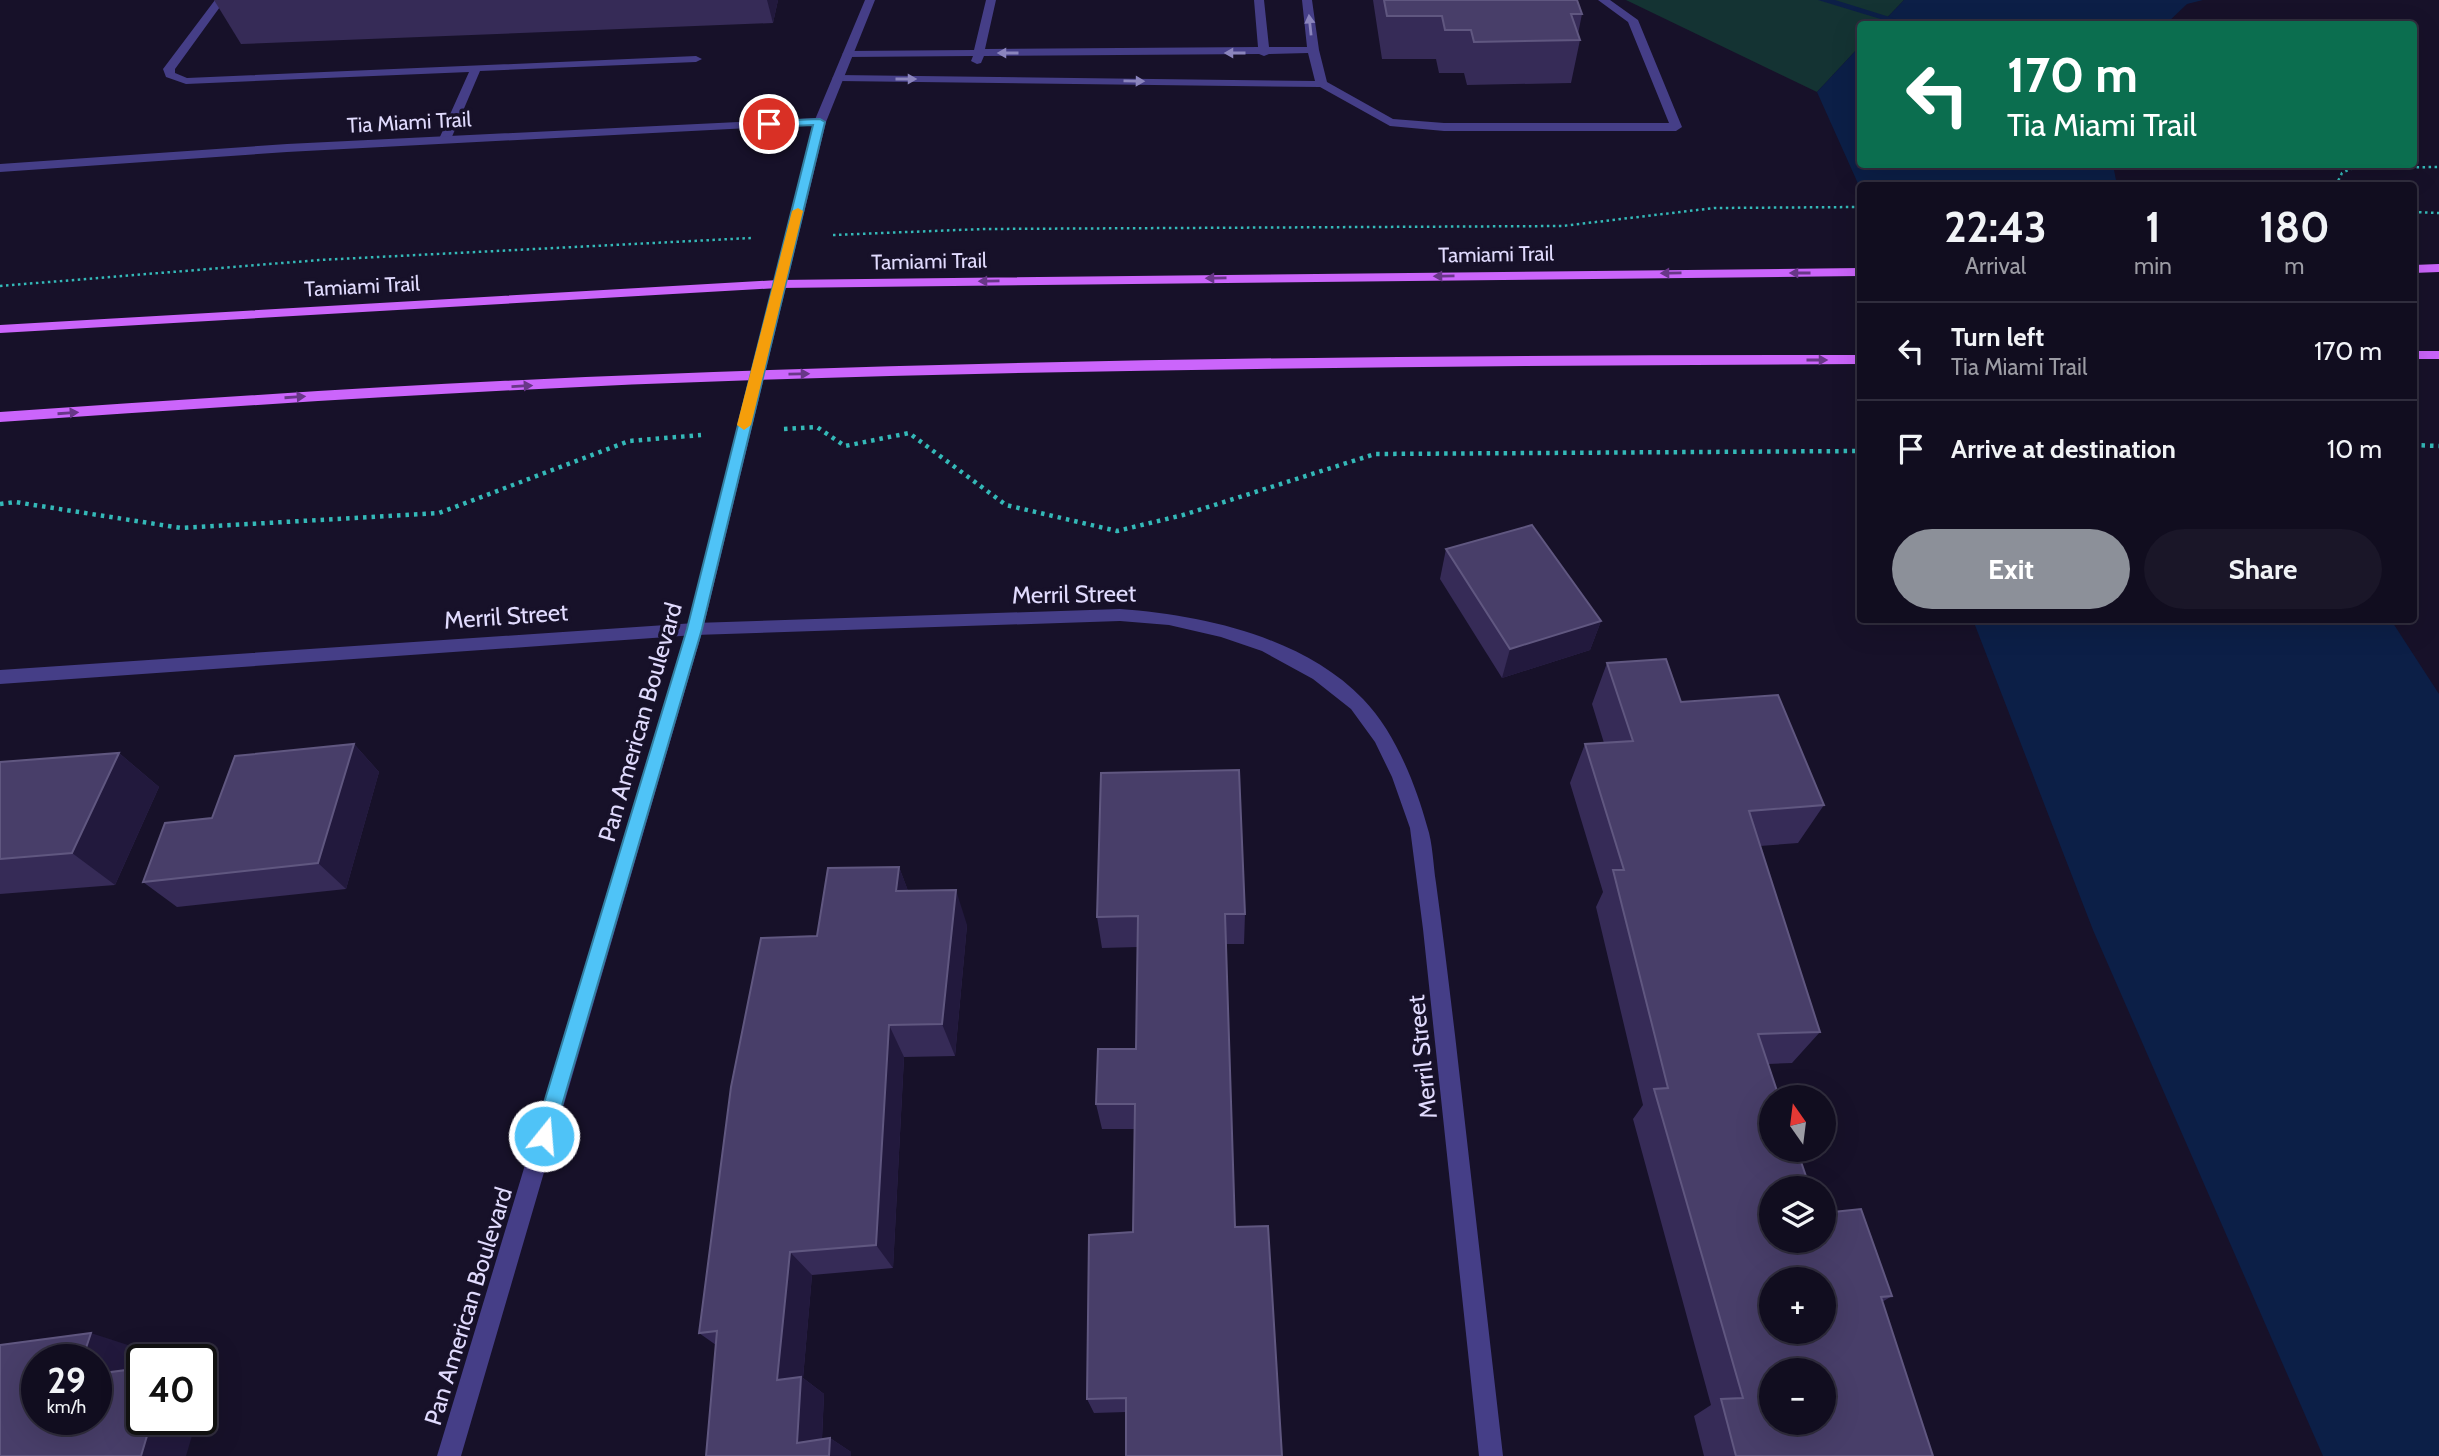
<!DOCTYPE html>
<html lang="en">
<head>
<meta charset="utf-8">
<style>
	:root { --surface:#110d1f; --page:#1a1628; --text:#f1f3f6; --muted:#9c9ca4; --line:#302d3d; --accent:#8c9099 }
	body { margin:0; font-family:Cabin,sans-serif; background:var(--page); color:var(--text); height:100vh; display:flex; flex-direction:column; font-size:26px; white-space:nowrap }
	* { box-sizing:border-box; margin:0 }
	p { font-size:23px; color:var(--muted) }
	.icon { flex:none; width:38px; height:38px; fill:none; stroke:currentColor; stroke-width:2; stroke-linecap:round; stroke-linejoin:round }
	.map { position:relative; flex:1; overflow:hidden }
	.details { position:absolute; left:1857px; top:182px; width:560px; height:441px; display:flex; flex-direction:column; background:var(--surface); border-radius:7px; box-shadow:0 7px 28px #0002,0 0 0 2px var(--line) }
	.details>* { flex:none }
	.hud { position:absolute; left:1857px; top:21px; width:560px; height:147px; border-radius:7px; box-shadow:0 7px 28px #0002,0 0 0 2px var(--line); background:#0b6e4f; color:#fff; overflow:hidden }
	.needle { width:46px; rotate:346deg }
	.controls { position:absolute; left:1759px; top:1085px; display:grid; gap:14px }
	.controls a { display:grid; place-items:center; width:77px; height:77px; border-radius:50%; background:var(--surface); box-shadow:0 7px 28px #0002,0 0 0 2px var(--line); font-size:35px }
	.speed { position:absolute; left:21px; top:1344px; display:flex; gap:14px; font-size:35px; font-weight:700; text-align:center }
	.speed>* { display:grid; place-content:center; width:91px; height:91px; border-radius:50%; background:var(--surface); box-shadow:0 7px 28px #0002,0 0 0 2px var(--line); line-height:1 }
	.speed small { font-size:18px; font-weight:400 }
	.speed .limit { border:4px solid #111; border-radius:10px; background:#fff; color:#111 }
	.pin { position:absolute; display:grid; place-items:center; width:60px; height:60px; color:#fff; margin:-30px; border:4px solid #fff; border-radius:50%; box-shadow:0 2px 7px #0007 }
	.me { position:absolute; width:77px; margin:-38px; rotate:17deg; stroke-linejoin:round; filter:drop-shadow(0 0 5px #0008) }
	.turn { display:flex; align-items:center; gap:24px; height:147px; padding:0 35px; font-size:32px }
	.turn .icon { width:91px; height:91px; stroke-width:2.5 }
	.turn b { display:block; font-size:49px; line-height:60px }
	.eta { display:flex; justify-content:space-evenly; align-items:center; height:119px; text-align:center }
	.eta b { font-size:42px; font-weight:700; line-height:49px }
	.button { display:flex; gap:14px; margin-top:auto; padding:14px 35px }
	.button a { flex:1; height:80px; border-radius:42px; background:var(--accent); color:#fff; font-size:28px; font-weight:700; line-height:80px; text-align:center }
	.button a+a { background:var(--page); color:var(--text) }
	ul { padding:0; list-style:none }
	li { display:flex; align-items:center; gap:21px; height:98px; padding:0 35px; border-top:2px solid var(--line) }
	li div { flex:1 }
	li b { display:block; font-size:26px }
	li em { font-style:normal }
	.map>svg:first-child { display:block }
</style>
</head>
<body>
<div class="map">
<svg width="2439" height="1456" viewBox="0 0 2439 1456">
	<rect width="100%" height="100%" fill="#171129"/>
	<!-- green -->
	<path fill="#143333" d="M 1626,0 L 1904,0 L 1881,24 L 1860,24 L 1860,46 L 1817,92 Z"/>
	<!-- water -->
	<g fill="#0c1f47">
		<path d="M 1904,0 L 2203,0 L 2187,4 L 2166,24 L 1881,24 Z"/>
		<path d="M 1860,46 L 1860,164 L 2113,165 L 2117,185 L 1860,188 L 1817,92 Z"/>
		<path d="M 1973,620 L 2391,620 L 2439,694 L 2439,1456 L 2323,1456 L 2093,930 Z"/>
	</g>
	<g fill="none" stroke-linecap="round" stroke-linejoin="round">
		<!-- stream -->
		<path fill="#0c1f47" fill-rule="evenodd" d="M 1818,0 L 1835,0 L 1912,24 L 1897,24 Z"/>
		<!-- path-far1 -->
		<g stroke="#34b9b8" stroke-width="2.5" stroke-dasharray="2.5 3.5" stroke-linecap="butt">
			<path d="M 2340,186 L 2338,181 L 2342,173 L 2353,168 L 2439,167"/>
			<path d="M 2413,212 L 2439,213"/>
			<path d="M 833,235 L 983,229 L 1562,226 L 1714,208 L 1860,207"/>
			<path d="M 0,286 L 319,260 L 751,238"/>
		</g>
		<!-- path -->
		<g stroke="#34b9b8" stroke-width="4.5" stroke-dasharray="3.5 5" stroke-linecap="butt">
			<path d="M 784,429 L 817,427 L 845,446 L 909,433 L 1006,505 L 1117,531 L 1183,515 L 1375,454 L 1860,451"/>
			<path d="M 2413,445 L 2439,446"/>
			<path d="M 0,504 L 15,502 L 181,528 L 439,513 L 629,441 L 701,435"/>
		</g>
		<!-- service -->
		<g fill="#453e87" fill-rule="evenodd">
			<path d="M 215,0 L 225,0 L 175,69 L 175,73 L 187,78 L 696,56 L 702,59 L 696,62 L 480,71 L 451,139 L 445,143 L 439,139 L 469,72 L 186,84 L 166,77 L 163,69 Z"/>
			<path d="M 986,0 L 996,0 L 985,49 L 1258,47 L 1254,0 L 1264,0 L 1269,47 L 1307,47 L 1302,0 L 1312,0 L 1319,50 L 1327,82 L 1393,119 L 1444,123 L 1669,123 L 1628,22 L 1598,0 L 1610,0 L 1638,20 L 1682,127 L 1676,131 L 1444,131 L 1390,126 L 1320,87 L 838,81 L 832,78 L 838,75 L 1315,81 L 1308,53 L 1269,54 L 1264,56 L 1259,54 L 984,56 L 981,63 L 977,64 L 971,61 L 973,56 L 848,57 L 842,54 L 848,51 L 974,50 Z"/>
		</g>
		<!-- minor -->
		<g fill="#453e87" fill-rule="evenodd">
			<path d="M 820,118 L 826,122 L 824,124 L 287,152 L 0,172 L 0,164 L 287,144 Z"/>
			<path d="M 1120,609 C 1203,615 1303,637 1363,699 C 1395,732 1415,783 1427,826 C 1433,844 1433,864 1436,883 C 1443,934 1449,985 1455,1035 C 1471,1176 1487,1316 1503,1456 L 1479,1456 L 1423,929 L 1410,828 L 1392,777 L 1375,742 L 1351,709 L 1313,679 L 1262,651 L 1221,637 L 1169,625 L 1120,621 L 695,635 L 0,684 L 0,670 L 695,623 Z"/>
		</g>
		<!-- tertiary -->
		<path fill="#453e87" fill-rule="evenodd" d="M 865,0 L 875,0 L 826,122 L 703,629 L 461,1456 L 437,1456 L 687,629 L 814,122 Z"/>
		<!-- primary -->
		<g fill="#cb65fb" fill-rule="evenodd">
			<path d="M 2439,264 L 2439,272 L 2413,273 L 2413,265 Z"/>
			<path d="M 1860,268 L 1860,276 L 778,288 L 0,333 L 0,325 L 778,280 Z"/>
			<rect x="2413" y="351" width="26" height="8"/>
			<path d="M 1860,355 L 1860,364 C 1492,366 1124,368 756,380 C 504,388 252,405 0,422 L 0,412 C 221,397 442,382 663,374 C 1062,358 1461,355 1860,355 Z"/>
		</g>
	</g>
	<!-- wall -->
	<g fill="#362b57">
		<path d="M 214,0 L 778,0 L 773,23 L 241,44 Z"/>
		<path d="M 1373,0 L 1577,0 L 1582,14 L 1578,34 L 1580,40 L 1571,83 L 1467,85 L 1464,73 L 1439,73 L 1436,59 L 1382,59 Z"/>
		<path d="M 1446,549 L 1601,621 L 1590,650 L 1502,678 L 1440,579 Z"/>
		<path d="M 1607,663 L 1681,702 L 1824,805 L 1798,843 L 1760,846 L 1820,1032 L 1792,1063 L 1768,1064 L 1771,1188 L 1892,1296 L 1882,1302 L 1933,1456 L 1704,1456 L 1694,1416 L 1711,1405 L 1633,1119 L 1643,1105 L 1596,907 L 1603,892 L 1570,783 L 1585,744 L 1604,743 L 1592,704 Z"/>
		<path d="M 354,744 L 379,772 L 346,889 L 177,907 L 143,882 L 212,818 Z"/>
		<path d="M 119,753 L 159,787 L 115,885 L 0,894 L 0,762 Z"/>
		<path d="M 899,867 L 908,891 L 967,925 L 955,1056 L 904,1057 L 893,1268 L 812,1275 L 803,1378 L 824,1394 L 822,1439 L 830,1438 L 851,1452 L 851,1456 L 706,1456 L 716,1345 L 699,1333 L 817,936 Z"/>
		<path d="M 1245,914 L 1244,944 L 1226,944 L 1126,1412 L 1094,1413 L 1087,1399 L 1133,1232 L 1135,1129 L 1102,1129 L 1096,1104 L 1136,1049 L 1138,947 L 1102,948 L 1097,917 Z"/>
	</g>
	<!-- shaded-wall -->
	<g fill="#22193d">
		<path d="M 767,0 L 778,0 L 773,23 Z"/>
		<path d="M 1601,621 L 1590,650 L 1502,678 L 1510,649 Z"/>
		<path d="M 354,744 L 379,772 L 346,889 L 318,863 Z"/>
		<path d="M 119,753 L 159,787 L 115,885 L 72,853 Z"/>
		<path d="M 899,867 L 913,904 L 896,891 Z"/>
		<path d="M 956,890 L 967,925 L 955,1056 L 942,1024 Z"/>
		<path d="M 889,1025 L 904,1057 L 893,1268 L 876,1245 Z"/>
		<path d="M 790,1252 L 812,1275 L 803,1378 L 824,1394 L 821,1456 L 797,1443 L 777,1380 Z"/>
		<path d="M 91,1333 L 134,1347 L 119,1389 L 96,1383 L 96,1360 L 82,1360 Z"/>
		<path d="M 201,1375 L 209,1377 L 201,1403 Z"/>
		<path d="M 152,1419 L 197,1419 L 186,1456 L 141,1456 Z"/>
		<path d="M 830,1438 L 851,1452 L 851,1456 L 829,1456 Z"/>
	</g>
	<!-- building -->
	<g fill="#483e69" stroke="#605780" stroke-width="2" fill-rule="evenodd">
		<path d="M 1384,0 L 1577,0 L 1582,14 L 1571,14 L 1580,40 L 1474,42 L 1471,30 L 1445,30 L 1442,16 L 1387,16 Z"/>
		<path d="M 1532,525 L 1601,621 L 1510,649 L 1446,549 Z"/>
		<path d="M 1666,659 L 1681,702 L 1778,695 L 1824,805 L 1749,811 L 1820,1032 L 1758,1034 L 1779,1097 L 1771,1097 L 1771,1150 L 1797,1150 L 1810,1188 L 1771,1188 L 1771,1241 L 1824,1241 L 1824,1213 L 1861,1209 L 1892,1296 L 1881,1297 L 1933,1456 L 1736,1456 L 1721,1399 L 1743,1398 L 1654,1089 L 1668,1088 L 1613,870 L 1624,870 L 1585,744 L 1633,741 L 1607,663 ZM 1771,1279 L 1824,1279 L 1824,1332 L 1771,1332 ZM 1771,1370 L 1824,1370 L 1824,1423 L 1771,1423 Z"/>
		<path d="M 354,744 L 318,863 L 143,882 L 165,823 L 212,818 L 235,756 Z"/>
		<path d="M 119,753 L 72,853 L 0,859 L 0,762 Z"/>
		<path d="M 1239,770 L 1245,914 L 1225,914 L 1235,1227 L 1268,1226 L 1282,1456 L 1126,1456 L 1126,1398 L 1087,1399 L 1089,1235 L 1133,1232 L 1135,1104 L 1096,1104 L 1098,1049 L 1136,1049 L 1138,916 L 1097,917 L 1101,773 Z"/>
		<path d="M 899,867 L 896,891 L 956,890 L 942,1024 L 889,1025 L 876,1245 L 790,1252 L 777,1380 L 801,1377 L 797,1443 L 830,1438 L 829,1456 L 706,1456 L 717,1331 L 699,1333 L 731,1087 L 761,938 L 817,936 L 828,868 Z"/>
		<path d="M 91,1333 L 82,1360 L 37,1360 L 37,1419 L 96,1419 L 96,1374 L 142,1368 L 142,1419 L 152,1419 L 141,1456 L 0,1456 L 0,1345 Z"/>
	</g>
	<!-- one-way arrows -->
	<defs><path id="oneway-solid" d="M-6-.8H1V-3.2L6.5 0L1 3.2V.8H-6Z" transform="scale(1.75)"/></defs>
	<g fill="#8b85bd">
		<use href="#oneway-solid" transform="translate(1310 25) rotate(-96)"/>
		<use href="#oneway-solid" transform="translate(1008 53) rotate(-180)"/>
		<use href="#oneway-solid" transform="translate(1235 53) rotate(180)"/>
		<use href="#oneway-solid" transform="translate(906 79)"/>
		<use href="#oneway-solid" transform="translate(1134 81) rotate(1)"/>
	</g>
	<g fill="#683788">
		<use href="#oneway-solid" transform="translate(1671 273) rotate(179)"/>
		<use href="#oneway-solid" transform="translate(1800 273) rotate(180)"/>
		<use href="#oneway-solid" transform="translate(1444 276) rotate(179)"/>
		<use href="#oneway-solid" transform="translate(1216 278) rotate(179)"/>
		<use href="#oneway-solid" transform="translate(989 281) rotate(179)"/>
		<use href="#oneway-solid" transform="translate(1817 360)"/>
		<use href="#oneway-solid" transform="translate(799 374) rotate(-1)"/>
		<use href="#oneway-solid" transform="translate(522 386) rotate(-3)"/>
		<use href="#oneway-solid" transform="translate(295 397) rotate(-4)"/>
		<use href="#oneway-solid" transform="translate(68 413) rotate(-4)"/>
	</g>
	<!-- route -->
	<path fill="#4fc3f7" stroke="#337fa1" stroke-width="2" d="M 820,119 L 825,122 L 702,629 L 553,1136 L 551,1143 L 544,1145 L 537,1143 L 534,1136 L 687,629 L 813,125 L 769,127 L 764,124 L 769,121 Z"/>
	<!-- slow -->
	<path fill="#f59e0b" d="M 798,208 L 803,211 L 751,425 L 744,430 L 737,425 L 792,211 Z"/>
	<g text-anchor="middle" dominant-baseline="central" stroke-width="7" stroke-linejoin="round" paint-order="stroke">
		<!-- far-street labels -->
		<g font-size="21" fill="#e1dbfe" stroke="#171129">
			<text transform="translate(409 122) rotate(-3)">Tia Miami Trail</text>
			<text transform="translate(1496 254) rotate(-1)">Tamiami Trail</text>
			<text transform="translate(929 261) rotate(-1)">Tamiami Trail</text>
			<text transform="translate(362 286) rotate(-3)">Tamiami Trail</text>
		</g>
		<!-- street labels -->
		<g font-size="24" fill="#e1dbfe" stroke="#171129">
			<text transform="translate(1074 594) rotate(-1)">Merril Street</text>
			<text transform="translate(506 616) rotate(-4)">Merril Street</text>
			<text transform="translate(640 722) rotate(-74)">Pan American Boulevard</text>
			<text transform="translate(1422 1057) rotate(-96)">Merril Street</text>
			<text transform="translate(468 1306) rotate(-73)">Pan American Boulevard</text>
		</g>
	</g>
</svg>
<div class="controls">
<a><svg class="needle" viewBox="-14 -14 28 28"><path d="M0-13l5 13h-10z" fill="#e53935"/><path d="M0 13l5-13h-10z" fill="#9c9ca4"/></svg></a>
<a><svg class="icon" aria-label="layers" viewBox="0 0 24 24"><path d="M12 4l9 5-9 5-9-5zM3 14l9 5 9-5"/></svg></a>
<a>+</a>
<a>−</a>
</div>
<div class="speed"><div>29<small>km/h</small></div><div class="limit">40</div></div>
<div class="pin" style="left:769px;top:124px;background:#d93025"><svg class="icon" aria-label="arrive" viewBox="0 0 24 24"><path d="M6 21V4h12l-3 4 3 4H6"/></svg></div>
<svg class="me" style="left:544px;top:1136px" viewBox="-20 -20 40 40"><circle r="17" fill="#4fc3f7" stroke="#fff" stroke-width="3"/><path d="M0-11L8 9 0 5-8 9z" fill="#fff"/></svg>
<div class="hud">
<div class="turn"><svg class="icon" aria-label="left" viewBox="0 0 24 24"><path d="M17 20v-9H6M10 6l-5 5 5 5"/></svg><div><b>170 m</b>Tia Miami Trail</div></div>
</div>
<section class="details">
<div class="eta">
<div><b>22:43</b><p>Arrival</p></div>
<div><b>1</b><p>min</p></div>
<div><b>180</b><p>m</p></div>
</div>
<ul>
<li><svg class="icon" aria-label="left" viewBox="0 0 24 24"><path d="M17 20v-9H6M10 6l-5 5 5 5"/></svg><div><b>Turn left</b><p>Tia Miami Trail</p></div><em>170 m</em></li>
<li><svg class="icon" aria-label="arrive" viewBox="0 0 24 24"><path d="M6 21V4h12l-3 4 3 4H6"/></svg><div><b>Arrive at destination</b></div><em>10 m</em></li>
</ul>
<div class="button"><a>Exit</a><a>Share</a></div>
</section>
</div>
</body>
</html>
